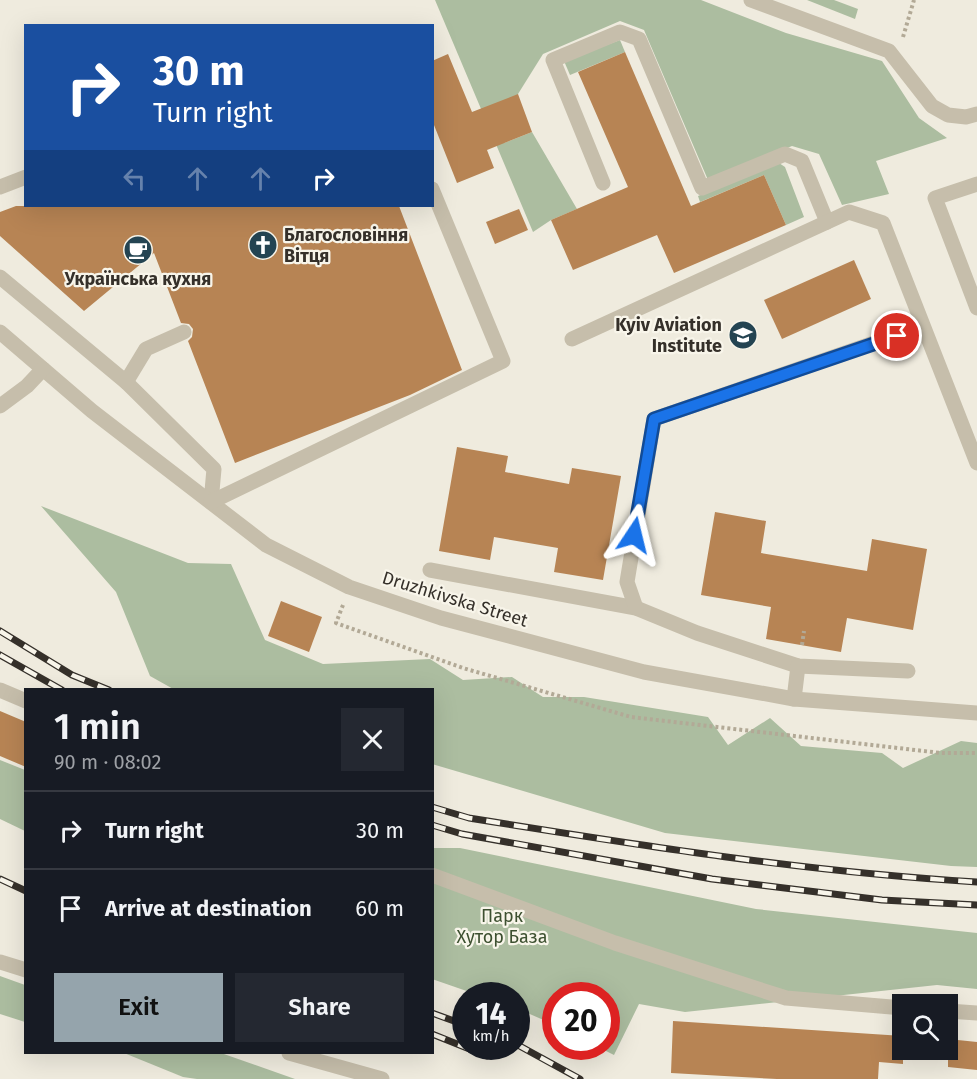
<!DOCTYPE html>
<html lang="en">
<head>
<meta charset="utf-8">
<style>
	:root { --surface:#171b24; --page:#242831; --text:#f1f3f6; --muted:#9ea1a6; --line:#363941; --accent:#95a4ac }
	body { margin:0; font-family:"Fira Sans",sans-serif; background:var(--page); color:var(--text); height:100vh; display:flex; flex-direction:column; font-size:22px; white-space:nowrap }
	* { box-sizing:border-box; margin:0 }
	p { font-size:20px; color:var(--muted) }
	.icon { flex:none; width:33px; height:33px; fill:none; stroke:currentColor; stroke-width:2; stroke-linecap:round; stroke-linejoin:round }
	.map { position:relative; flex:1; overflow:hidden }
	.panel { position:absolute; left:24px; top:688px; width:410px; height:366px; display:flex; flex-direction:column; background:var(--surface); border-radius:0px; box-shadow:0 6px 24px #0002 }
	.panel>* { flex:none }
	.top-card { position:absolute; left:24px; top:24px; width:410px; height:183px; border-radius:0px; box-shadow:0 6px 24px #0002; background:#1a4fa0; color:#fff; overflow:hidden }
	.buttons { position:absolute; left:892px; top:994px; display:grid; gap:12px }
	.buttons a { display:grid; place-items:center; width:66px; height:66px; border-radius:0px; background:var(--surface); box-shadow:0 6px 24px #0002; font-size:30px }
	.speed { position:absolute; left:452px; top:982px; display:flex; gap:12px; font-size:30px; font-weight:700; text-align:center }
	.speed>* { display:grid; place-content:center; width:78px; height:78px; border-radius:50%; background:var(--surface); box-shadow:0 6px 24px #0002; line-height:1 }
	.speed small { font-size:15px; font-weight:400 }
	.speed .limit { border:9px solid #d22; background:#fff; color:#111 }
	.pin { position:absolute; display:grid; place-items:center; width:51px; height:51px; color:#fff; margin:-26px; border:3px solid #fff; border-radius:50%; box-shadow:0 2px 6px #0007 }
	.me { position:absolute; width:66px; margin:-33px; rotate:10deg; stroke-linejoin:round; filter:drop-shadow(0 0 4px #0008) }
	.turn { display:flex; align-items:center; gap:21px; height:126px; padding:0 30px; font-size:27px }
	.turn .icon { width:78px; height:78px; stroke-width:2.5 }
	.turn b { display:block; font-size:42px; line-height:51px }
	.lanes { display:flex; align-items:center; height:57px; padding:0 30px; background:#0003; justify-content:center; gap:30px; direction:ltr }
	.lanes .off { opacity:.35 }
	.round { display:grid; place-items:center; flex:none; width:63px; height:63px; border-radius:0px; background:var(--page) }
	.overview { display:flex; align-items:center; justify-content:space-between; height:102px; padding:0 30px }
	h1 { font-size:36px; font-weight:600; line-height:45px }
	.button { display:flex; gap:12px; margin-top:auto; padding:12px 30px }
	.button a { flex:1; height:69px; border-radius:0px; background:var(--accent); color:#111; font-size:24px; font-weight:600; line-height:69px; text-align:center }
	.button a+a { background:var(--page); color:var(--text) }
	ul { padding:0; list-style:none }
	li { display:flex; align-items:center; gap:18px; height:78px; padding:0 30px; border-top:2px solid var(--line) }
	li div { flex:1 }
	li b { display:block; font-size:22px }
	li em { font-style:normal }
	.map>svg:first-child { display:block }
</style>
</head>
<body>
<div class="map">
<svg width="977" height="1079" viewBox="0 0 977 1079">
	<rect width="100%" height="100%" fill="#efebde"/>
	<!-- green -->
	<g fill="#acbda0">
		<path d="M 435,0 L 701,0 L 786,33 L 882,61 L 919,118 L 947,138 L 876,161 L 889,194 L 842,205 L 819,154 L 792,146 L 708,180 L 644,30 L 620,21 L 543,54 L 518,94 L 504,143 L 532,132 L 577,209 L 551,220 L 533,232 Z"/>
		<path d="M 807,0 L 834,0 L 858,9 L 855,19 Z"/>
		<path d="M 620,40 L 625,52 L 570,75 L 564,61 Z"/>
		<path d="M 779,163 L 785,167 L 804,217 L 786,225 L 764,175 L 700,202 L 698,196 Z"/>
		<path d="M 41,506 L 188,563 L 231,564 L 265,640 L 323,664 L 430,659 L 463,680 L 512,677 L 543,697 L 584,697 L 708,717 L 728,745 L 770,718 L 801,746 L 882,753 L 903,768 L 961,741 L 977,743 L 977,867 L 951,866 L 665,833 L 432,764 L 432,690 L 175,690 L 150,676 L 116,592 Z"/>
		<path d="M 0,760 L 25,770 L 25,831 L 0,819 Z"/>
		<path d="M 432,848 L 460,848 L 756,909 L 977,933 L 977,989 L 937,985 L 685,1012 L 639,1004 L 614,1055 L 598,1047 L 606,1047 L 606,996 L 555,996 L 555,1025 L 516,1008 L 516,996 L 481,996 L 432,979 Z"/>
		<path d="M 0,976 L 25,985 L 25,1022 L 0,1014 Z"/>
		<path d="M 124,1053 L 221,1053 L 295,1079 L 197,1079 L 183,1077 Z"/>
	</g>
	<!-- building -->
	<g fill="#b78454">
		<path d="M 625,52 L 691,206 L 764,175 L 786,225 L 674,273 L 657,235 L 573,270 L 551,220 L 628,187 L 578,72 Z"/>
		<path d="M 448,54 L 472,112 L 518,94 L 532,132 L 487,150 L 494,168 L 457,183 L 432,120 L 432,61 Z"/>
		<path d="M 16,206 L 399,206 L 462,370 L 410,395 L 235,463 L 188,341 L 192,337 L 193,329 L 189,324 L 181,323 L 154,253 L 84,311 L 0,236 L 0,212 Z"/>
		<path d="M 519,209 L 528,230 L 495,244 L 486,222 Z"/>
		<path d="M 854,260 L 871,299 L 782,339 L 764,300 Z"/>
		<path d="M 457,447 L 508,456 L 505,472 L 569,484 L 572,468 L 621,476 L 603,580 L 554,572 L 558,548 L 494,537 L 490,560 L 439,551 Z"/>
		<path d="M 715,512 L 766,521 L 761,553 L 867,571 L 872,539 L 927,549 L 913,630 L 847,618 L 841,652 L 766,639 L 771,607 L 701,595 Z"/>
		<path d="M 281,601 L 322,617 L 309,652 L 268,636 Z"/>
		<path d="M 0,711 L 26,722 L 26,767 L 0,756 Z"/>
		<path d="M 673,1021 L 903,1036 L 903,1064 L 879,1062 L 878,1079 L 777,1079 L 671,1073 Z"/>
		<path d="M 948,1039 L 977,1042 L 977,1070 L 948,1067 Z"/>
	</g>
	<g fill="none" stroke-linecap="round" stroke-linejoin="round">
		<!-- path -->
		<g stroke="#b2a996" stroke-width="4" stroke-dasharray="3 3" stroke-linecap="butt">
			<path d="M 903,37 L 914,0"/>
			<path d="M 343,605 L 336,623 L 463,668 L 631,717 L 941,753 L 977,753"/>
			<path d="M 802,645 L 804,631"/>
		</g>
		<!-- minor -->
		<g stroke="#c6beab" stroke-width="15">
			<path d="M 751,0 L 889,51 L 932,106 L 948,115 L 966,117 L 977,114"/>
			<path d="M 603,183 L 553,60 L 620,32 L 639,39 L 702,188 L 785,154 L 802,161 L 827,222"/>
			<path d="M 977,184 L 935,198 L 977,308"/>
			<path d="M 0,187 L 26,177"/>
			<path d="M 0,277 L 126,382 L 214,469 L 211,502"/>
			<path d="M 0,332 L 92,411 L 266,545 L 349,587 L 441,618 L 644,672 L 794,699 L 977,713"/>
			<path d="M 572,339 L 849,212 L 883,223 L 977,463"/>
			<path d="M 126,382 L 146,349 L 184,332"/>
			<path d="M 0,406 L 27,386 L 43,369"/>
			<path d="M 211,502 L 503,361 L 432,189"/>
			<path d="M 430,570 L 636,608 L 697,633 L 798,666 L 908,671"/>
			<path d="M 636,608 L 627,582 L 654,419 L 897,335"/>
			<path d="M 0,690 L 26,701"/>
			<path d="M 794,699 L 798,666"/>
			<path d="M 432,875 L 615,943 L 786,998 L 903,1008"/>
			<path d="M 0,962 L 26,970"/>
			<path d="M 948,1011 L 977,1013"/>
			<path d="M 289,1053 L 382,1079"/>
		</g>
		<!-- rail casing -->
		<g stroke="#35302a" stroke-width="7">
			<g id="rail">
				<path d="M 0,631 L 72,675 L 109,690"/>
				<path d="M 0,655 L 62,690"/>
				<path d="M 432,807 L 469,818 C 638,845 806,872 977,882"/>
				<path d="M 432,825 L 462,834 L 712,879 L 882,900 L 977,905"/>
				<path d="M 0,879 L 26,891"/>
				<path d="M 432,1013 L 465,1025"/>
				<path d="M 432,1034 L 487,1056"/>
				<path d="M 516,1044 L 580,1079"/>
			</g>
		</g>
		<!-- rail -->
		<use href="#rail" stroke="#f8f5ea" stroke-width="4.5" stroke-dasharray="14" stroke-linecap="butt"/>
	</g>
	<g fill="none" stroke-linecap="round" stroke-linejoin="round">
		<!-- route casing -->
		<g stroke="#114b97" stroke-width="15">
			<path id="route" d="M 634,535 L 654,419 L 897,336"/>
		</g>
		<!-- route -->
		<use href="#route" stroke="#1a73e8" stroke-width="10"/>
	</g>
	<!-- icons -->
	<defs>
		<g id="church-disc" transform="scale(1.5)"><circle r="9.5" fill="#244452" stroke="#f8f5ea"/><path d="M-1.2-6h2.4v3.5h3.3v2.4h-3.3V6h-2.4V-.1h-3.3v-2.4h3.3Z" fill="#fff"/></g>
		<g id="cafe-disc" transform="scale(1.5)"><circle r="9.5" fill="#244452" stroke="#f8f5ea"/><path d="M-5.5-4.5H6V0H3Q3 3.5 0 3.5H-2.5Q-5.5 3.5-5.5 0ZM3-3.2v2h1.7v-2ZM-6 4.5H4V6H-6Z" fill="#fff"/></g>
		<g id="university-disc" transform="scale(1.5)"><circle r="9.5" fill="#244452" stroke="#f8f5ea"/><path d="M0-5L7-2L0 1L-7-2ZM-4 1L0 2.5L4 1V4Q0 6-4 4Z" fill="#fff"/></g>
	</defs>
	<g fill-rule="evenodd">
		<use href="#church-disc" x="263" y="245"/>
		<use href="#cafe-disc" x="138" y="250"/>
		<use href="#university-disc" x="743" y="335"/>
	</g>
	<g text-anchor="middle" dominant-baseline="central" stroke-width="4.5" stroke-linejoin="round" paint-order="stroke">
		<!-- poi labels -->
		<g font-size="18" font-weight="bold" fill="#35302a" stroke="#f8f5ea" text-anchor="start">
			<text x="284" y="235">Благословіння<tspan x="284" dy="21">Вітця</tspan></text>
			<text x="138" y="279" text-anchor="middle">Українська кухня</text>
			<text x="722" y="325" text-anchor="end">Kyiv Aviation<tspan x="722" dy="21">Institute</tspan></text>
		</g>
		<!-- street labels -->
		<g font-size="18" fill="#35302a" stroke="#f8f5ea">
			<text transform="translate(455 599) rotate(17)">Druzhkivska Street</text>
		</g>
		<!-- park labels -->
		<g font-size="18" fill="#3d5030" stroke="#f8f5ea">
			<text x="502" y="916">Парк<tspan x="502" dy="21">Хутор База</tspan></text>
		</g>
	</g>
</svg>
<div class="buttons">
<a><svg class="icon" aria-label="search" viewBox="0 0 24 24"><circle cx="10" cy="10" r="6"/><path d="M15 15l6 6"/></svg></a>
</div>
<div class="speed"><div>14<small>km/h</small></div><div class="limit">20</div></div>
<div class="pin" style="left:897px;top:336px;background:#d93025"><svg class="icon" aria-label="arrive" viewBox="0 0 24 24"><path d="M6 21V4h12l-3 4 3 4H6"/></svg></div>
<svg class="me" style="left:634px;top:535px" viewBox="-20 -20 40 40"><path d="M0-17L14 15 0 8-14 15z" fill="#1a73e8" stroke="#fff" stroke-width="4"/></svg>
<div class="top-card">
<div class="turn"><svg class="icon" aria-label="right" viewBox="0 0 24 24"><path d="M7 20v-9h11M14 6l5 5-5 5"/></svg><div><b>30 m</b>Turn right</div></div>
<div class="lanes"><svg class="icon off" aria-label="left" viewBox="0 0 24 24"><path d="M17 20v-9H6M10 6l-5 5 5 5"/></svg><svg class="icon off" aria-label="ahead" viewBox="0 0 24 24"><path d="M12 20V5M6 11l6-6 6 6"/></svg><svg class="icon off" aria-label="ahead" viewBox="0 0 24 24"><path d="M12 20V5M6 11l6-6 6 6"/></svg><svg class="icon" aria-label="right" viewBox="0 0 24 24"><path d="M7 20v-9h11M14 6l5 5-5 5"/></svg></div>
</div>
<section class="panel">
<div class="overview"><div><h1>1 min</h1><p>90 m · 08:02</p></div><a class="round"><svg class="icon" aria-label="close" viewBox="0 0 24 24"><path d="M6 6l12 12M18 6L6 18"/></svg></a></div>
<ul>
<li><svg class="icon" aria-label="right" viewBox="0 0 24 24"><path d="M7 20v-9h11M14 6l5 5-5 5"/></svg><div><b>Turn right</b></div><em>30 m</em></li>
<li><svg class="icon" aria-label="arrive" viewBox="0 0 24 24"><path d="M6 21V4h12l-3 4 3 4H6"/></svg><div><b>Arrive at destination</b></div><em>60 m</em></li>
</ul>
<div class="button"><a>Exit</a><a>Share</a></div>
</section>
</div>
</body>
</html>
